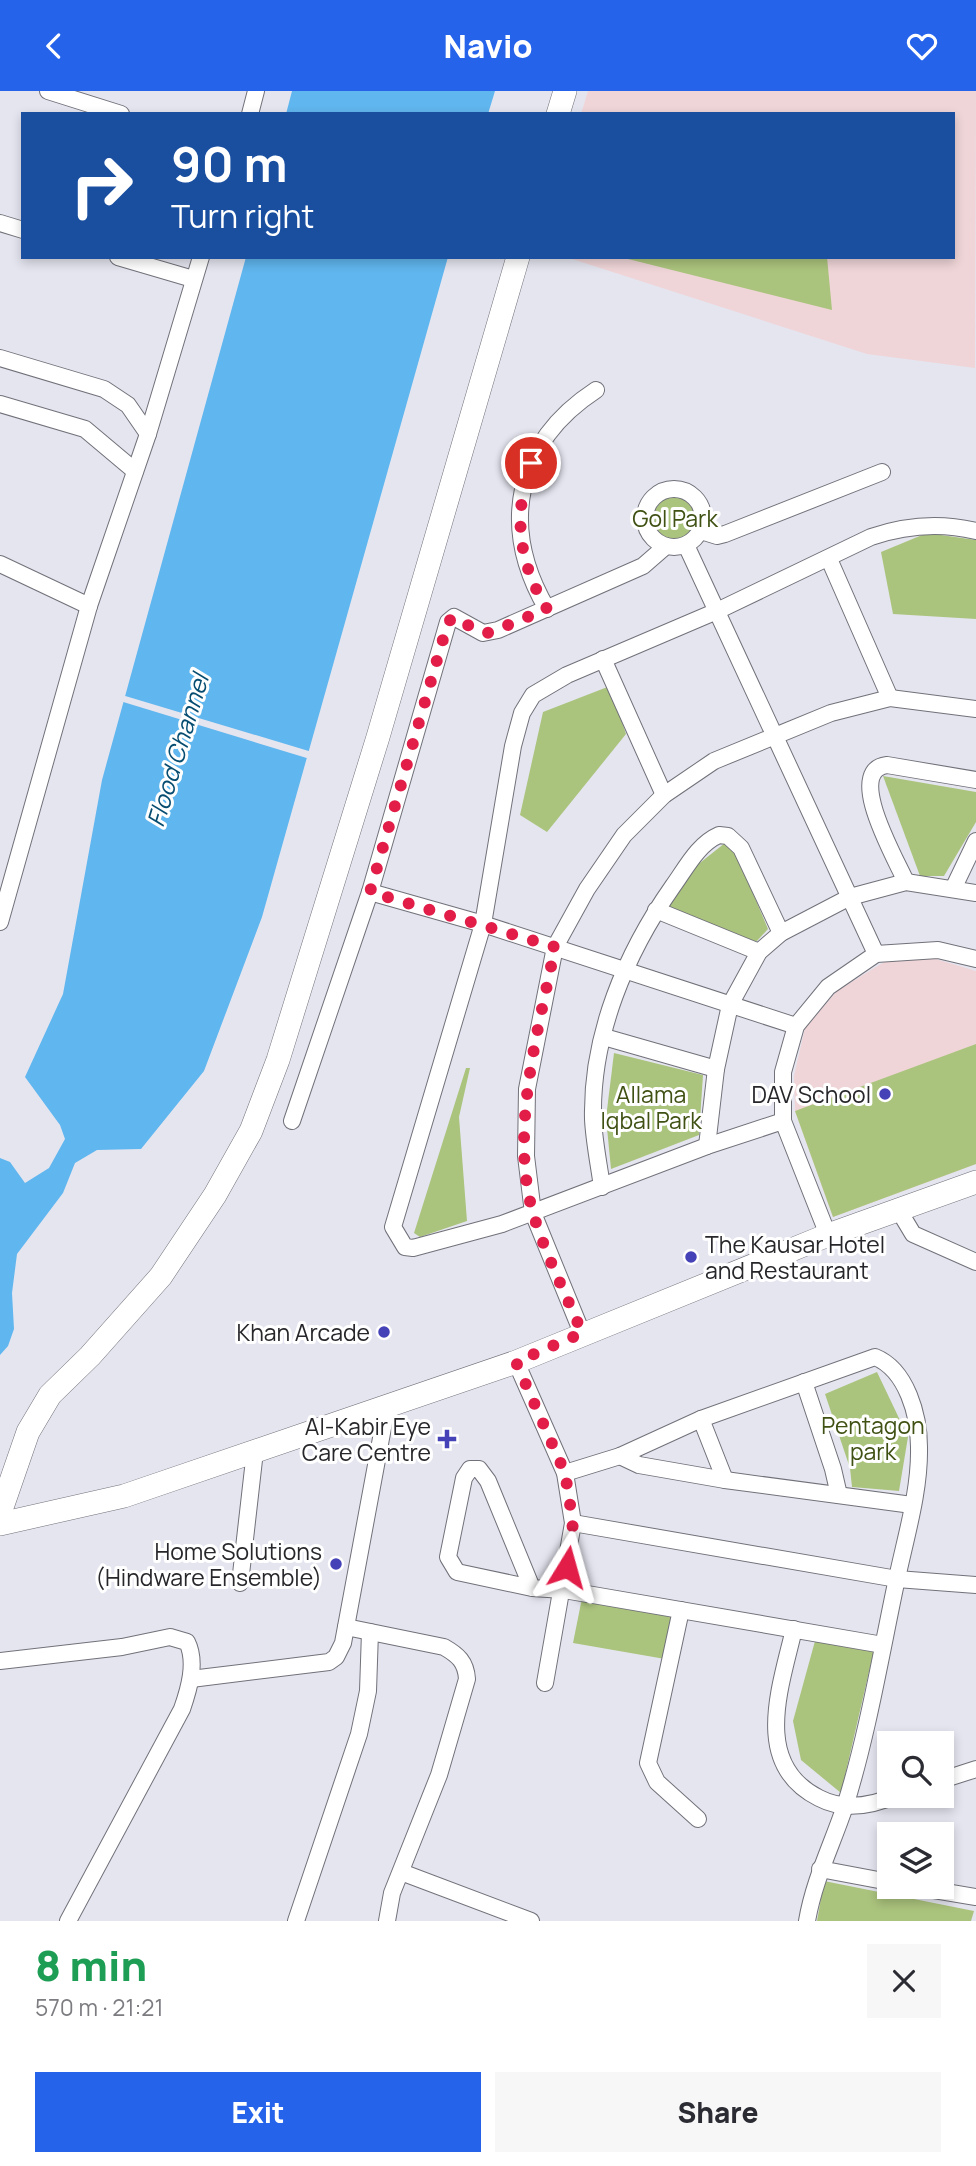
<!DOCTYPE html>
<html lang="en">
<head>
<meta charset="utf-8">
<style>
	:root { --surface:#fff; --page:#f7f7f7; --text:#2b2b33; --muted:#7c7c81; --accent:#2563eb }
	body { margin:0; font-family:Manrope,sans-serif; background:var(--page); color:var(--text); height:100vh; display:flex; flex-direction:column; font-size:26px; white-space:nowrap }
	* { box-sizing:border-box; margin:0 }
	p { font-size:23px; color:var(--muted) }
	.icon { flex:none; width:38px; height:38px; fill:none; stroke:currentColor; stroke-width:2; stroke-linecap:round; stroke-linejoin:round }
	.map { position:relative; height:1830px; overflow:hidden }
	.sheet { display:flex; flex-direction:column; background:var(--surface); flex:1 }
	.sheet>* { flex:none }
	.guide { position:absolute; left:21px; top:21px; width:934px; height:147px; border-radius:0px; box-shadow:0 4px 10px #0003; background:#1a4fa0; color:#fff; overflow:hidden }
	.tools { position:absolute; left:877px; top:1640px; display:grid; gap:14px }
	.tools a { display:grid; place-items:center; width:77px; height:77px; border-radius:0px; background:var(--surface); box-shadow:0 4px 10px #0003; font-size:35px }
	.pin { position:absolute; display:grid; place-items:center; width:60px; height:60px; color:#fff; margin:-30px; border:4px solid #fff; border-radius:50%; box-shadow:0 2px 7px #0007 }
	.me { position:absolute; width:77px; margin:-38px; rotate:8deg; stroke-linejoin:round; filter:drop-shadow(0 0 5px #0008) }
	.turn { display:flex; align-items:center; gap:24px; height:147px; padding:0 35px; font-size:32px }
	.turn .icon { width:91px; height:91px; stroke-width:2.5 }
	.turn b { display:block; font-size:49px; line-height:60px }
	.round { display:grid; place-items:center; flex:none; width:74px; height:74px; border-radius:0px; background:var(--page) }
	.overview { display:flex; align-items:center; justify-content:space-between; height:119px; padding:0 35px }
	h1 { font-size:42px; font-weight:800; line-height:52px; color:#1e9e55 }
	.primary-button { display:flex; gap:14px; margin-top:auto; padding:14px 35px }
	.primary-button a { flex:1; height:80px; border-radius:0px; background:var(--accent); color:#fff; font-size:28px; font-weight:800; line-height:80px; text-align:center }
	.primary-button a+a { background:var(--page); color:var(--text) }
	header { display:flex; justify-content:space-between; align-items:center; height:91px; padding:0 35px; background:var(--accent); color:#fff; font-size:32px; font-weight:800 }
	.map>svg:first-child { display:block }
</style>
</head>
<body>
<header><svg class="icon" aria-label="back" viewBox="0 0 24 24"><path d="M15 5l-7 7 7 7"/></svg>Navio<svg class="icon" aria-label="heart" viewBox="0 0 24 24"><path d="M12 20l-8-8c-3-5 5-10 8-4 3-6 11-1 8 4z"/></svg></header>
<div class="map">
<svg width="976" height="1830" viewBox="0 0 976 1830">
	<rect width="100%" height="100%" fill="#e5e5f0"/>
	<!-- education -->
	<g fill="#efd5d7">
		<path d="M 588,0 L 976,0 L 975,277 L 867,263 L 566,166 L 954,166 L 954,23 L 581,23 Z"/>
		<path d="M 926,865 L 976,880 L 976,1073 L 833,1126 L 795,1020 L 794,985 L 805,937 L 837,900 L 884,871 Z"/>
	</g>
	<!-- green -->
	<g fill="#abc47d">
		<path d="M 628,166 L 827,166 L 832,219 L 628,168 Z"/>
		<circle cx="675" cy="427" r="25"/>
		<path d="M 927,442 L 976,449 L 976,528 L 893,523 L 881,461 Z"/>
		<path d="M 610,595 L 626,643 L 547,741 L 520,724 L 543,621 Z"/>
		<path d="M 883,685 L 976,701 L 976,731 L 944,785 L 920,785 Z"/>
		<path d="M 730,748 L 768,838 L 756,851 L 667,815 L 696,775 Z"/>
		<path d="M 976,953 L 976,1073 L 833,1126 L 795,1020 Z"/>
		<path d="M 614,962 L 703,984 L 699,1044 L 611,1078 L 606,1027 Z"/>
		<path d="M 466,977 L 470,977 L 459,1026 L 467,1130 L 420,1146 L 414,1142 Z"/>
		<path d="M 877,1281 L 908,1346 L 899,1400 L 852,1396 L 850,1377 L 825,1303 Z"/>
		<path d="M 582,1507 L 676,1522 L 665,1568 L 573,1552 Z"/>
		<path d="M 815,1550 L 874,1559 L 841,1702 L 801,1669 L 793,1630 Z"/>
		<path d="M 824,1790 L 974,1820 L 971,1830 L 817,1830 Z"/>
	</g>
	<!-- water -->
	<g fill="#60b6ee">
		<path d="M 292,0 L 495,0 L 488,23 L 286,23 Z"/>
		<path d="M 246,166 L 448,166 L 262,826 L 204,980 L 141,1058 L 97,1059 L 75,1072 L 63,1102 L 17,1163 L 12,1202 L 14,1238 L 8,1255 L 0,1264 L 0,1067 L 10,1071 L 25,1092 L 49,1077 L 65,1048 L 60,1034 L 25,986 L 63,903 L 102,689 Z"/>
	</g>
	<!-- pier -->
	<path fill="#e5e5f0" d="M 122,604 L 312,661 L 310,668 L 120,610 Z"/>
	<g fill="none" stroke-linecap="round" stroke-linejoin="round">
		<!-- street casing -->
		<g stroke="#71717a" stroke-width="18">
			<g id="street">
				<path d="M 48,0 L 121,23"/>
				<path d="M 250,23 L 256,0"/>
				<path d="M 0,132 L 23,139"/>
				<path d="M 118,166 L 193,188"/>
				<path d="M 0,267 L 104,298 L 128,314 L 148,343"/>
				<path d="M 0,313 L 85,338 L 135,380"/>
				<circle cx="674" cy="427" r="29"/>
				<path d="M 701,440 L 717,445 L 725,443 L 882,381"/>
				<path d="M 686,454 L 876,863"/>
				<path d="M 829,468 L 890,607"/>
				<path d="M 0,473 L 89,515"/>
				<path d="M 547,518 C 499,436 515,352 596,299"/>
				<path d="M 603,568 L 664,704"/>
				<path d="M 906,791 C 896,768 844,679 887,674 L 976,689"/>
				<path d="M 953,798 L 976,750"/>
				<path d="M 370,801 L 483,833 L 796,935"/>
				<path d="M 656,819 L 759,861"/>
				<path d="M 0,831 L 89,515 L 148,343 L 201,166"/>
				<path d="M 604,946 L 716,978"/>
				<path d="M 292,1030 L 370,801 L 448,531 L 454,526 L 483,542 L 498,539 L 643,475 L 666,455"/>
				<path d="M 783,1030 L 707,1055 L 502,1133 L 413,1157 L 405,1156 L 393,1136 L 483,833 L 513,655 L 522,622 L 533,604 L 567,584 L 717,520 L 871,446 C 906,434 939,431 976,440"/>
				<path d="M 707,1055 L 716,978 L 730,914 L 759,861 L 781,842 L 850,806 L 906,791 L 976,802"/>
				<path d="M 602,1096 C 599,1074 594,1050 593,1028 C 591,944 626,862 673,795 C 686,777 698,753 719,744 L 728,745 L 741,757 L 781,842"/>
				<path d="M 898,1118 L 913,1143 L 976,1171"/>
				<path d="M 828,1144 L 783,1030 L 783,981 L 796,935 L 828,896 L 876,863 L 938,859 L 976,868"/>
				<path d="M 582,1242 L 533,1122 L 526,1065 L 527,998 L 555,856 L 587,798 L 624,744 L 664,704 L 714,670 L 831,622 L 890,607 L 976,618"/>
				<path d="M 516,1271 L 565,1382 L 573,1432 L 545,1592"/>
				<path d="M 804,1291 L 833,1378 L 839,1404"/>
				<path d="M 701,1328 L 725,1389"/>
				<path d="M 620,1365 L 639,1374 L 725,1389 L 912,1414"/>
				<path d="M 565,1382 L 620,1365 L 701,1328 L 875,1266 C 907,1279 919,1325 919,1356 C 920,1401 905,1448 896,1492 C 881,1563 867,1646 845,1715 C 832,1754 814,1789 807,1830"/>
				<path d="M 573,1432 L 897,1488 L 976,1494"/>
				<path d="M 240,1492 L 255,1360"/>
				<path d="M 532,1497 L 488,1390 L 479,1378 L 470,1378 L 464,1387 L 448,1466 L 457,1481 L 532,1497 L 564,1499 L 883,1554"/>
				<path d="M 681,1519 L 648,1672 L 657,1691 L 698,1728"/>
				<path d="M 346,1536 L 444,1556 C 458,1564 466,1571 467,1588 L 439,1684 L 392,1802 L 387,1830"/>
				<path d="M 794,1538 C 781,1595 751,1673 819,1707 C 844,1720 872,1715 897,1704"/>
				<path d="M 0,1570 L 122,1556 L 170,1546 L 187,1551 C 197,1571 189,1598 182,1618 L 68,1830"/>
				<path d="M 191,1588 L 329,1571 L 336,1566 L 343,1552 L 387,1315"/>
				<path d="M 942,1689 L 976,1678"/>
				<path d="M 820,1778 L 889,1791"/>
				<path d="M 401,1781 L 531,1830"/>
				<path d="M 916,1796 L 976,1806"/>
				<path d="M 296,1830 L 359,1643 L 368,1600 L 370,1541"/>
			</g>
		</g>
		<!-- secondary casing -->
		<g stroke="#71717a" stroke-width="24">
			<g id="secondary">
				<path d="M 558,23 L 565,0"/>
				<path d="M 0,1422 L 28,1341 L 50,1304 L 90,1265 L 161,1185 L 215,1104 L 251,1040 L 278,969 L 378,646 L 518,166"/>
				<path d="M 0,1433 L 124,1405 L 516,1271 L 828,1144 L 976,1091"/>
			</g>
		</g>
		<!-- street -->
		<use href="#street" stroke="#fff" stroke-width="16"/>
		<!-- secondary -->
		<use href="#secondary" stroke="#fff" stroke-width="23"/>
	</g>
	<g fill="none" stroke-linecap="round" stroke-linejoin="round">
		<!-- route -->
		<path stroke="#e11d48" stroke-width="12" stroke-dasharray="0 21.6" d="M 531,372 C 513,424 518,471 547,518 L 489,542 L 478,540 L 454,526 L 448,531 L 370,801 L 555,856 C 539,938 509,1039 533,1122 C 545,1163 566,1203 582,1242 L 516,1271 L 565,1382 L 573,1432 L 567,1476"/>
	</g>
	<!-- markers -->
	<g fill="#4541b7" stroke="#fff" stroke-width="2.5">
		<circle cx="885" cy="1003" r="7"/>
		<circle cx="691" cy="1166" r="7"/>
		<circle cx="384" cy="1241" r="7"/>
		<path d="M443.5 1337.5h7v7h7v7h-7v7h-7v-7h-7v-7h7z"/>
		<circle cx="336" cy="1473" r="7"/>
	</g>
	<g text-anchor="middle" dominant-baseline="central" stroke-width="6" stroke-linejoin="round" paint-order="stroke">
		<!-- park labels -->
		<g font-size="23" fill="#405114" stroke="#fff">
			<text x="675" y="427">Gol Park</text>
			<text x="651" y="1003">Allama<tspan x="651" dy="26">Iqbal Park</tspan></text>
			<text x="873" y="1334">Pentagon<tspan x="873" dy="26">park</tspan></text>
		</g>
		<!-- poi labels -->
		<g font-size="23" fill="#27272b" stroke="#fff" text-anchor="end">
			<text x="871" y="1003">DAV School</text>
			<text x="705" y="1153" text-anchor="start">The Kausar Hotel<tspan x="705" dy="26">and Restaurant</tspan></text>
			<text x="370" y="1241">Khan Arcade</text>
			<text x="431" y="1335">Al-Kabir Eye<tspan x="431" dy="26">Care Centre</tspan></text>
			<text x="322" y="1460">Home Solutions<tspan x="322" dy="26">(Hindware Ensemble)</tspan></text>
		</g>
		<!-- water labels -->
		<g font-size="24" font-style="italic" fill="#074d71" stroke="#fff">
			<text transform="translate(177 659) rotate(-73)">Flood Channel</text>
		</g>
	</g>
</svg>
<div class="tools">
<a><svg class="icon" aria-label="search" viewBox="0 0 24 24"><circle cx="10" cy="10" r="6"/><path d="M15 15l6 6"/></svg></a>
<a><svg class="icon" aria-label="layers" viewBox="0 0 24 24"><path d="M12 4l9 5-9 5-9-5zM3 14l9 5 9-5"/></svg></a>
</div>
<div class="pin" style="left:531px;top:372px;background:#d93025"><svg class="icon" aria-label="arrive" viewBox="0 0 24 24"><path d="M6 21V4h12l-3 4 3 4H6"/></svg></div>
<svg class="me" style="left:567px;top:1476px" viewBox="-20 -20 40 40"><path d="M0-17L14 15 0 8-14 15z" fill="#e11d48" stroke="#fff" stroke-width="4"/></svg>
<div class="guide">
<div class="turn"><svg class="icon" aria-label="right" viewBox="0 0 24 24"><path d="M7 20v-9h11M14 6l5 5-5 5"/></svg><div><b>90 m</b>Turn right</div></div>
</div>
</div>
<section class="sheet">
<div class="overview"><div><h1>8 min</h1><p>570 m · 21:21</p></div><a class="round"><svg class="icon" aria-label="close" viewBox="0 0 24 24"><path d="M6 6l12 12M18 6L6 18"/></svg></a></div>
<div class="primary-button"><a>Exit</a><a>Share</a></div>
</section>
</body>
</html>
